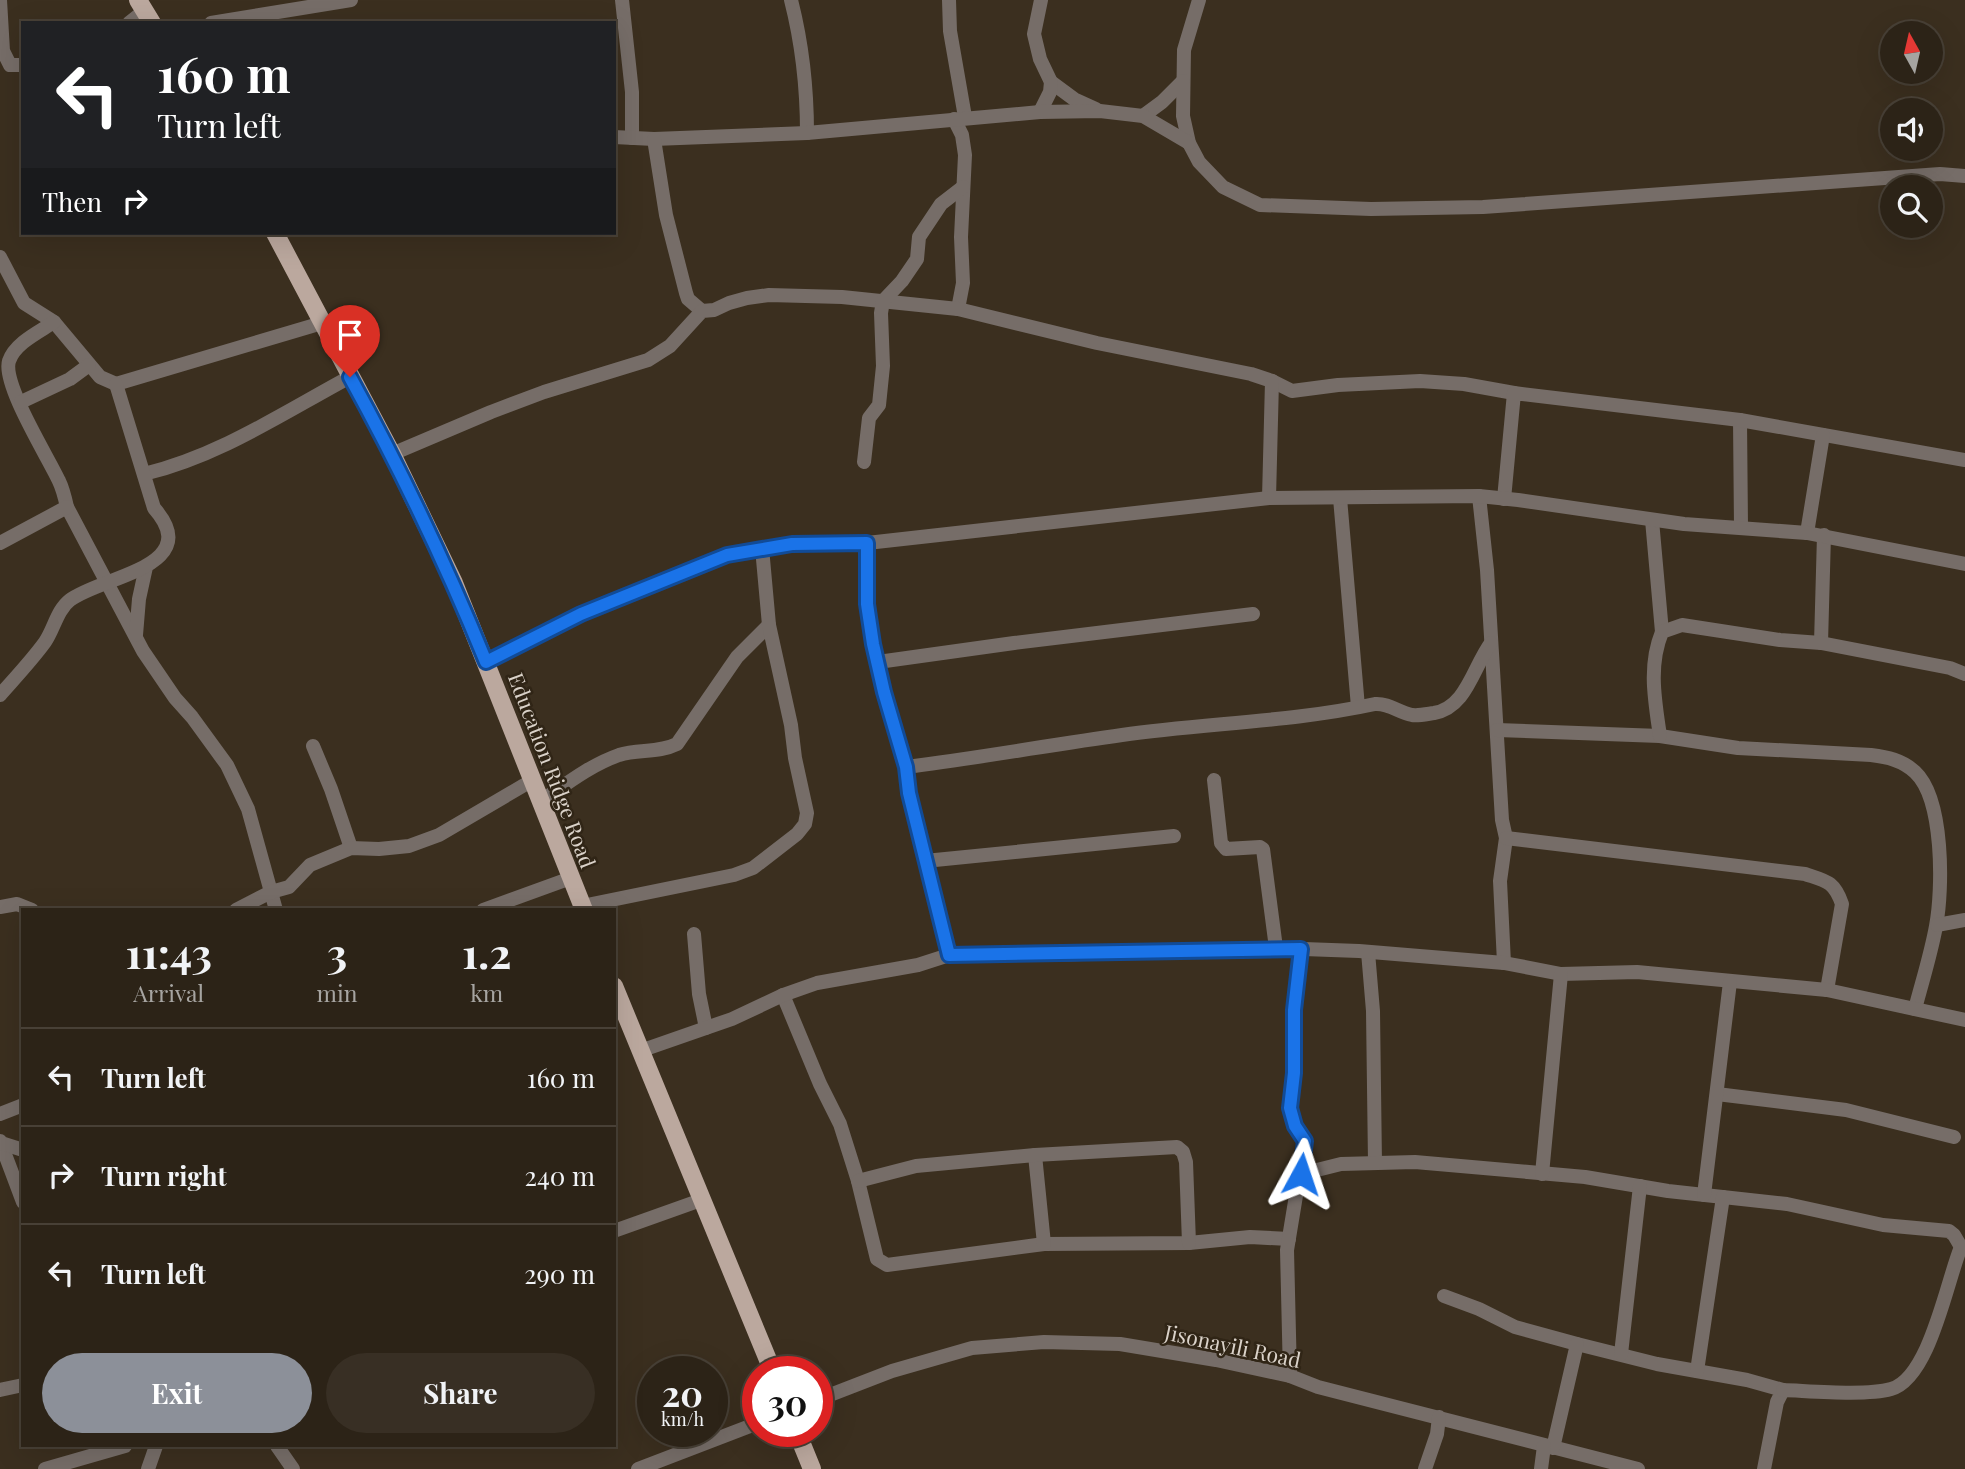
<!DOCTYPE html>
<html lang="en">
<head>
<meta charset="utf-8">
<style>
	:root { --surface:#2c2317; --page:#382f24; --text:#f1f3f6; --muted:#a6a4a1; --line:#484036; --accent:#8c9099 }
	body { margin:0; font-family:"Playfair Display",serif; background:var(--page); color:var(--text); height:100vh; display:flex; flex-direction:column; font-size:26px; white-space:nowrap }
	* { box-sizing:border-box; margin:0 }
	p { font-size:23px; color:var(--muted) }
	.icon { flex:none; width:38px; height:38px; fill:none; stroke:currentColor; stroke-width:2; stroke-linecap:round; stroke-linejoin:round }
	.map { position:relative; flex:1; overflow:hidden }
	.details { position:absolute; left:21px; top:908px; width:595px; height:539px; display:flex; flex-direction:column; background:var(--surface); border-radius:0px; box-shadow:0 7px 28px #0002,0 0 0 2px var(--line) }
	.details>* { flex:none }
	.guide { position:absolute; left:21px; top:21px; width:595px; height:214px; border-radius:0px; box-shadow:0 7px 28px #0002,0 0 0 2px var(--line); background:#202124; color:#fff; overflow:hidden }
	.needle { width:46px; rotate:352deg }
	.tools { position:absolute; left:1880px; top:21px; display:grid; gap:14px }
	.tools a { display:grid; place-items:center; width:63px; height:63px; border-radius:50%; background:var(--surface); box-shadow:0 7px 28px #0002,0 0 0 2px var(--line); font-size:35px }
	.speed { position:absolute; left:637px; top:1356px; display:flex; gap:14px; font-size:35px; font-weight:700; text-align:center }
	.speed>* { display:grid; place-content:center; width:91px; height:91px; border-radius:50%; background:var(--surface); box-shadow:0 7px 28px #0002,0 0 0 2px var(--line); line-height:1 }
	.speed small { font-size:18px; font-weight:400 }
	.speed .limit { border:10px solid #d22; background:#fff; color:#111 }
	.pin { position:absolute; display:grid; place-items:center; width:60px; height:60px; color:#fff; margin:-72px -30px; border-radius:50% 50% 50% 0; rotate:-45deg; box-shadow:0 0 7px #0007 }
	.pin .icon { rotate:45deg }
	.me { position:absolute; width:77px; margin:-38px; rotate:5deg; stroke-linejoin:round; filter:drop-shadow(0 0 5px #0008) }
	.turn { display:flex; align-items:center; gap:24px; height:147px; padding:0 21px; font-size:32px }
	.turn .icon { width:91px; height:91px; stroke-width:2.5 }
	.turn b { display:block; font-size:49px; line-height:60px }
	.then { display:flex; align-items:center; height:66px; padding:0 21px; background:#0003; gap:14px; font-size:26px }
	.eta { display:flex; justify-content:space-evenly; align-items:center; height:119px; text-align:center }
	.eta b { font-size:42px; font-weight:700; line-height:49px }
	.action { display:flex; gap:14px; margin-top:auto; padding:14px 21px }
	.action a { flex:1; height:80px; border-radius:42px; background:var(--accent); color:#fff; font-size:28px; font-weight:700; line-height:80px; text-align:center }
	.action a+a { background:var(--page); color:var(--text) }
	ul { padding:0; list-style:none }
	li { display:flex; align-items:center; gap:21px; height:98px; padding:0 21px; border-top:2px solid var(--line) }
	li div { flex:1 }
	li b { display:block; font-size:26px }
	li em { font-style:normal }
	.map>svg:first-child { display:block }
</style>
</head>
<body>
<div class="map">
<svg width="1965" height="1469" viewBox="0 0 1965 1469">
	<rect width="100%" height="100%" fill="#3b2f1f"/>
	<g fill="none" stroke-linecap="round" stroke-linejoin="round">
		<!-- minor -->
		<g stroke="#766d68" stroke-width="14">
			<path d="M 0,0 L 3,51 L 10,65 L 23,65"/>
			<path d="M 622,0 L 632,92 L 632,138"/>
			<path d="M 791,0 C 802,43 807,89 807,133"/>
			<path d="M 949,0 L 950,31 L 965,117"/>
			<path d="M 1041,0 L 1034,34 L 1040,59 L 1051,82 L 1074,99 L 1096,109"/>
			<path d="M 1199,0 L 1184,50 L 1183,116 L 1189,143 L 1199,162 L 1223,187 L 1260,205 L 1371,209 L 1483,207 L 1940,174 L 1965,176"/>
			<path d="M 129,23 L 144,11"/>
			<path d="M 211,23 L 351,0"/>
			<path d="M 1040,112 L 1050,92 L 1051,82"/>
			<path d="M 1143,116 L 1162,102 L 1183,81"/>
			<path d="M 954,119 L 962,135 L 965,155 L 961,237 L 963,283 L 958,309"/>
			<path d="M 614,137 L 654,139 L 807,133 L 1040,112 L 1100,111 L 1143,116 L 1189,143"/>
			<path d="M 654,139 L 666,215 L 686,293 L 688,299 L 702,311"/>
			<path d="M 0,257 L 24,303 L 54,322 L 100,377 L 116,384 L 322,323"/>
			<path d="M 54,322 C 39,332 15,343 9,361 C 2,384 48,457 59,481 C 63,489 65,498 67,507 L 143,651 L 175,698 L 192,717 L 227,765 L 248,809 L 276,910"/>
			<path d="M 1272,381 L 1292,391 L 1338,385 L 1420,381 L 1464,384 L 1514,393"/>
			<path d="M 21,402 L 70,379 L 89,365"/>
			<path d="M 1740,420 L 1741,527"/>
			<path d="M 392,454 L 491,412 L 544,392 L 648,360 L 670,346 L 702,311 L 714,310 L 729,303 L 747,298 L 769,295 L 842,297 L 958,309 L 1097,343 L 1251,374 L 1272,381 L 1269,498"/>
			<path d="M 864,462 L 869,418 L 879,405 L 883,366 L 881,313 L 883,301 L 902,281 L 917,259 L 919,237 L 941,204 L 963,187"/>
			<path d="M 144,474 C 219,456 283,413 350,377"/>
			<path d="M 1479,496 L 1487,570 L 1502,820 L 1506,838 L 1500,881 L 1504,963"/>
			<path d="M 1340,498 L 1358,707"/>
			<path d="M 1504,499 L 1514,393 L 1740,420 L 1965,460"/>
			<path d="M 1652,520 L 1662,632"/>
			<path d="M 1807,533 L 1823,435"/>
			<path d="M 0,543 L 67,507"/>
			<path d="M 867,543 L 867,604 L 873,644 L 884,692 L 906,767 L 909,793 L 949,955"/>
			<path d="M 136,635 L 139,599 L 146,567"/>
			<path d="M 1821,643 L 1824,535"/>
			<path d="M 486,662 L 581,614 L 727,555 L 792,544 L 867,543 L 1269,498 L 1479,496 L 1518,500 L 1684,524 L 1807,533 L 1965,564"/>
			<path d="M 878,662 L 1014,643 L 1253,614"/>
			<path d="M 0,695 C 15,678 32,660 45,642 C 54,629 57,610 70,600 C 102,576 206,567 154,508 L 116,384"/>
			<path d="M 1497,730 L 1660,736 L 1738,748 L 1871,755 C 1887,757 1902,760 1915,772 C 1944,799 1943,889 1936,926 C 1931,954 1922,982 1915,1009"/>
			<path d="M 1660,736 C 1655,701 1648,666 1662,632 L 1682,625 L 1780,640 L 1821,643 L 1950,668 L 1965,674"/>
			<path d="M 313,746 L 331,789 L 351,848"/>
			<path d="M 906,767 C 978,758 1050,745 1122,735 C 1206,723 1292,722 1375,704 C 1389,703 1398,712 1412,715 C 1418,716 1427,714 1434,713 C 1467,707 1473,667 1491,643"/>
			<path d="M 1214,780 L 1221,843 L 1226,849 L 1260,847 L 1263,849 L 1276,948"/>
			<path d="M 540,802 C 565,785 590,765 619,755 C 638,749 659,753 677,744 L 737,657 L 769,625"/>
			<path d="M 1506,838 L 1805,874 C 1826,881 1834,881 1842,904 L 1827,990"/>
			<path d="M 925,861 L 1174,836"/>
			<path d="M 582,906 L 734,875 L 753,868 L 797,834 L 805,824 L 807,813 L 795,758 L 791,725 L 769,625 L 762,548"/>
			<path d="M 0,907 L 17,904 L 32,910"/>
			<path d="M 236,910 L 271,892 L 289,887 L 310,865 L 351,848 L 379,849 L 409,846 L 439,835 L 531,781"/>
			<path d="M 483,910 L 571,878"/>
			<path d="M 1937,925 L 1965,920"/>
			<path d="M 694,934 L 699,994 L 706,1028"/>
			<path d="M 1368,952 L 1373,1011 L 1375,1163"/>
			<path d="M 783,995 L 820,1084 L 840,1124 L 858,1181 L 877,1259 L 887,1265 L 1044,1244 L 1189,1243 L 1250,1237 L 1289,1239"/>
			<path d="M 640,1051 L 732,1019 L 783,995 L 817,983 L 918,965 L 949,955 L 1049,955 L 1276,948 L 1359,951 L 1504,963 L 1561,974 L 1637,972 L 1827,990 L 1965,1020"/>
			<path d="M 1717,1094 L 1846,1110 L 1954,1137"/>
			<path d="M 0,1114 L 23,1105"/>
			<path d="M 0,1141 L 23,1202"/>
			<path d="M 1,1143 L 23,1150"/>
			<path d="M 1035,1155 L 1044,1244"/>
			<path d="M 1301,1174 L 1341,1164 L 1415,1162 L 1585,1177 L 1668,1191 L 1787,1204 L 1883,1225 L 1949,1231 L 1954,1235 L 1961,1247 L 1965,1248"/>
			<path d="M 1542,1174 L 1561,974"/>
			<path d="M 858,1181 L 916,1166 L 1035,1155 L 1177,1147 L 1183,1152 L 1186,1162 L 1189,1243"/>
			<path d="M 1704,1195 L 1730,982"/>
			<path d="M 614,1231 L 701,1200"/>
			<path d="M 1444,1296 L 1479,1309 L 1515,1327 L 1577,1344 L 1657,1364 L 1747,1380 L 1783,1390 L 1777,1402 L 1764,1469"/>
			<path d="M 1621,1354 L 1640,1186"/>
			<path d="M 1697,1371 L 1723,1197"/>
			<path d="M 1290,1376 L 1287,1250 L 1305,1141 L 1295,1126 L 1290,1108 L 1294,1073 L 1294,1010 L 1301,949"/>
			<path d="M 0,1390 L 23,1385"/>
			<path d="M 1783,1390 C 1811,1391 1866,1396 1891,1389 C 1930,1378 1947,1280 1961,1247"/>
			<path d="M 817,1400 L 892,1371 L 972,1348 L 1044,1342 L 1120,1344 L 1216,1360 L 1290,1376 L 1318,1387 L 1638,1469"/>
			<path d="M 277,1446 L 293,1469"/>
			<path d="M 1553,1448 L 1577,1344"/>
			<path d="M 45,1469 L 125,1446"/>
			<path d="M 148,1469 L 156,1446"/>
			<path d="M 638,1469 L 758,1423"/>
			<path d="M 1425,1469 L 1437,1434 L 1439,1417"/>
			<path d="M 1541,1469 L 1544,1446"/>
		</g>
		<!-- major -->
		<g stroke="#bba89e" stroke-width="18">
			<path d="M 138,0 L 152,23"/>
			<path d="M 275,233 L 392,454 L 454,583 L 584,910"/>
			<path d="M 614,986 L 773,1372"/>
			<path d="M 797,1432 L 812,1469"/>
		</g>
	</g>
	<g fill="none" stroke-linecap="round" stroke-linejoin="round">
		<!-- route casing -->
		<g stroke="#114b97" stroke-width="18">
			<path id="route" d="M 350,377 C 401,470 446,564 486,662 L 581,614 L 727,555 L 792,544 L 867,543 L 867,604 L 873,644 L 884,692 L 906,767 L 909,793 L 949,955 L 1301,949 L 1294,1010 L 1294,1073 L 1290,1108 L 1295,1126 L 1305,1141 L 1301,1174"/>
		</g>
		<!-- route -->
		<use href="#route" stroke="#1a73e8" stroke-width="12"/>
	</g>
	<g text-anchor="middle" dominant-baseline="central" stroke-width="5" stroke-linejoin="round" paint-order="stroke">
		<!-- street labels -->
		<g font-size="21" fill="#dad2c9" stroke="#302516">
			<text transform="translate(553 770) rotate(69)">Education Ridge Road</text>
			<text transform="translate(1233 1345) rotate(12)">Jisonayili Road</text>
		</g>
	</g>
</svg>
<div class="tools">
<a><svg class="needle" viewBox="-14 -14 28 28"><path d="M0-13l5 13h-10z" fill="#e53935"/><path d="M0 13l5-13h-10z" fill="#a6a4a1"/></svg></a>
<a><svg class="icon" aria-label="sound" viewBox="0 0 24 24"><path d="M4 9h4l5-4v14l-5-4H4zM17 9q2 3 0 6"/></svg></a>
<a><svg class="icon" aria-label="search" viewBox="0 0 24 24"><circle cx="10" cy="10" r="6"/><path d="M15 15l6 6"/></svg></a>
</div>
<div class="speed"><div>20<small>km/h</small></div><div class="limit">30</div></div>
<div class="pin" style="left:350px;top:377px;background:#d93025"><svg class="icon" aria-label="arrive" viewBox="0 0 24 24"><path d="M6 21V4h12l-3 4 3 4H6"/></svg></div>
<svg class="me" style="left:1301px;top:1174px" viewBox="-20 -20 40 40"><path d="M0-17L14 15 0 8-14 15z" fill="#1a73e8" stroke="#fff" stroke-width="4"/></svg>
<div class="guide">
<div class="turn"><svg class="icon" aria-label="left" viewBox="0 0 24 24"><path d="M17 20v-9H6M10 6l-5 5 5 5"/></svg><div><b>160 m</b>Turn left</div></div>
<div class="then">Then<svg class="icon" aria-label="right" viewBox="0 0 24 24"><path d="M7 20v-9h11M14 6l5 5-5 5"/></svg></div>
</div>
<section class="details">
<div class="eta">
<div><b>11:43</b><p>Arrival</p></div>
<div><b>3</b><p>min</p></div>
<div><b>1.2</b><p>km</p></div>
</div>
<ul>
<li><svg class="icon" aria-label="left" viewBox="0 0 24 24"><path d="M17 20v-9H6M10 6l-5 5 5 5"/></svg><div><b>Turn left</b></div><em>160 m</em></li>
<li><svg class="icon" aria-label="right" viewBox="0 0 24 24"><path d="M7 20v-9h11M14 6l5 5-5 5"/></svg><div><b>Turn right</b></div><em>240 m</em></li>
<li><svg class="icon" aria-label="left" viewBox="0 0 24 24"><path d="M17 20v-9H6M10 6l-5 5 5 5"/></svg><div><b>Turn left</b></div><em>290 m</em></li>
</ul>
<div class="action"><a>Exit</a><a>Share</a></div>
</section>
</div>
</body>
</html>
